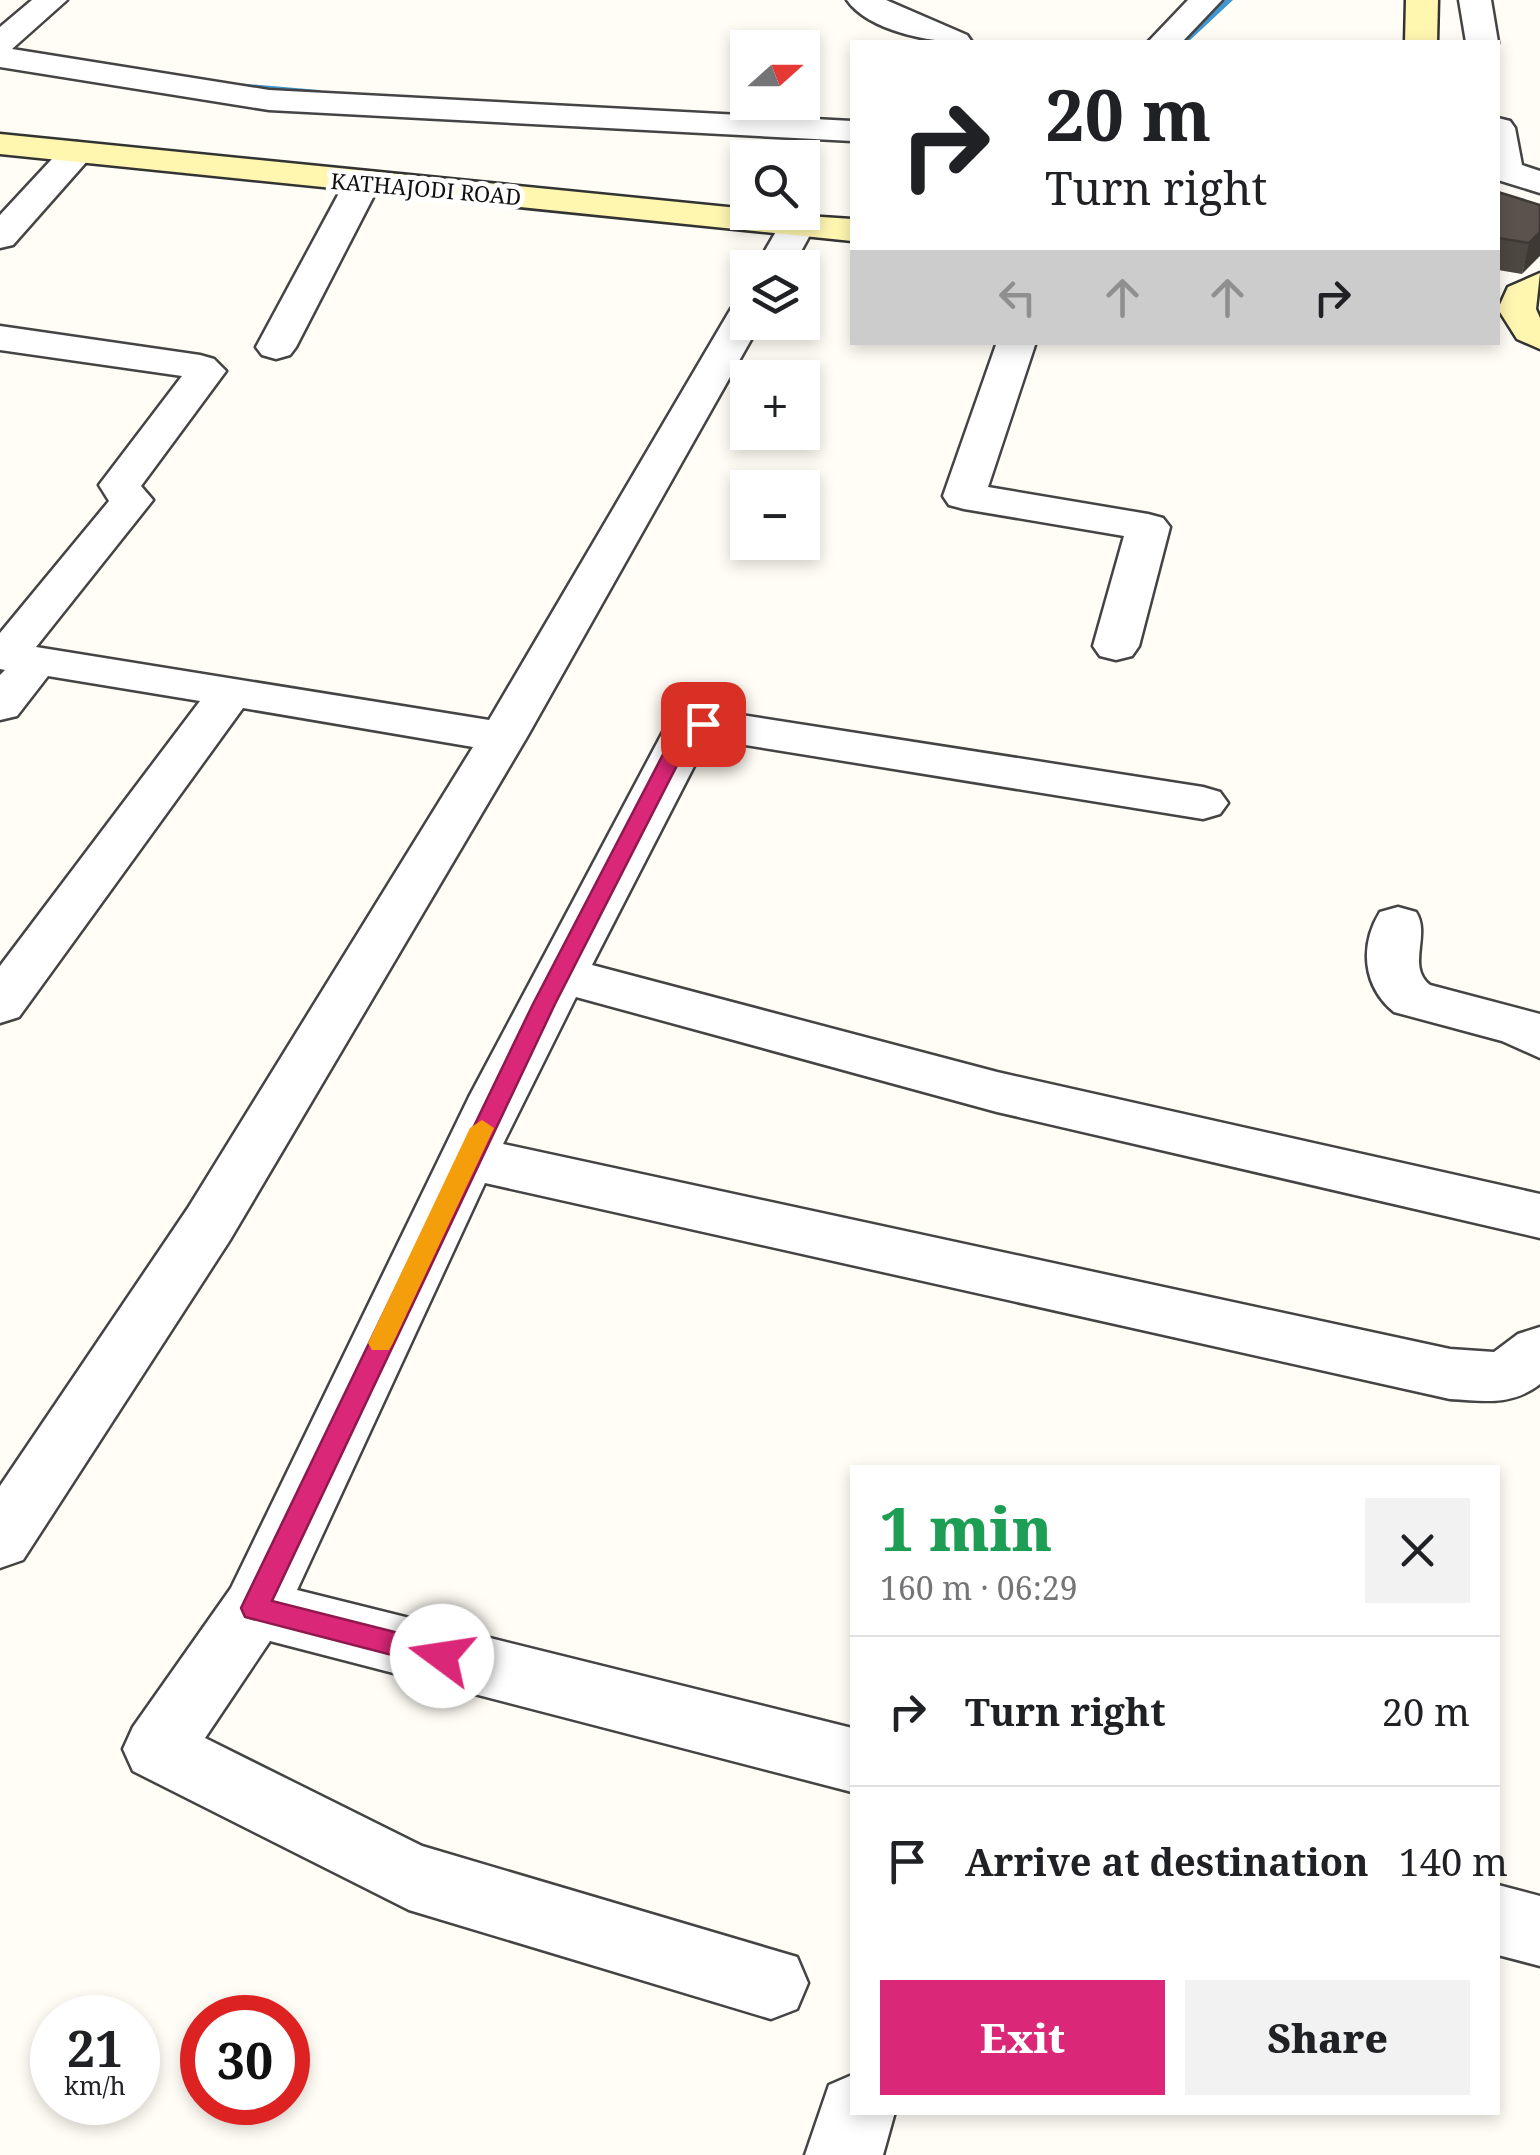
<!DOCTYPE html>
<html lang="en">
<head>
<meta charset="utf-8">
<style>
	:root { --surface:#fff; --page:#f2f2f2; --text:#202124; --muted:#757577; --line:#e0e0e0; --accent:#db2777 }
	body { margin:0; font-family:"Noto Serif",serif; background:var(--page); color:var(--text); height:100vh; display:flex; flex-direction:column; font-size:38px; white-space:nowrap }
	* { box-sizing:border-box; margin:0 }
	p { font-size:32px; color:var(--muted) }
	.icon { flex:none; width:55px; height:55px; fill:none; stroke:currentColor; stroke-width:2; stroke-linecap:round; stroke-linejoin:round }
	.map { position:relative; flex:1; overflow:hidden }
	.sheet { position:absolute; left:850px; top:1465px; width:650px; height:650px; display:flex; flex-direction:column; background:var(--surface); border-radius:0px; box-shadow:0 5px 15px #0003 }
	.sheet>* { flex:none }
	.hud { position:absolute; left:850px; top:40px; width:650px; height:305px; border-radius:0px; box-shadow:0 5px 15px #0003; background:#fff; color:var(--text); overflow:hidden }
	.needle { width:65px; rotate:69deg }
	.controls { position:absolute; left:730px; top:30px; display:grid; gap:20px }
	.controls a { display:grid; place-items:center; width:90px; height:90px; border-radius:0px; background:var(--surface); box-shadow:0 5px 15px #0003; font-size:50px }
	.speed { position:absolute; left:30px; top:1995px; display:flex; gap:20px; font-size:50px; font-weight:700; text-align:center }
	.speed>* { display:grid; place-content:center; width:130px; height:130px; border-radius:50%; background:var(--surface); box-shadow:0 5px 15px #0003; line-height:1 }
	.speed small { font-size:25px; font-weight:400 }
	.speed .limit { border:15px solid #d22; background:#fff; color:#111 }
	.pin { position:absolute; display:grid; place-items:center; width:85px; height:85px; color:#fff; margin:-42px; border-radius:20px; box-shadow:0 5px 15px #0006 }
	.me { position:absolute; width:110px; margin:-55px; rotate:284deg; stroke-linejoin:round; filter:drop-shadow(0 0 8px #0008) }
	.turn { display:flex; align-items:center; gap:35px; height:210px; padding:0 30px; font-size:45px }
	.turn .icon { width:130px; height:130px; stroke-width:2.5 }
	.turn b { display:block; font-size:70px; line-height:85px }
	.lanes { display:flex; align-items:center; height:95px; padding:0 30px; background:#0003; justify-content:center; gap:50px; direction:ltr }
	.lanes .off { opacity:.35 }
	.round { display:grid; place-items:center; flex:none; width:105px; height:105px; border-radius:0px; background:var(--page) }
	.head { display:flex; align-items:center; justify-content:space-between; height:170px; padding:0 30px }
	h1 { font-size:60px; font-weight:800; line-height:75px; color:#1e9e55 }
	.primary-button { display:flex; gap:20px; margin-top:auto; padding:20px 30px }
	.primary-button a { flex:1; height:115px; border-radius:0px; background:var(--accent); color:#fff; font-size:40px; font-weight:800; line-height:115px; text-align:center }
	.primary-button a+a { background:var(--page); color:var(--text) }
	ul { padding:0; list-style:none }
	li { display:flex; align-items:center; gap:30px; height:150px; padding:0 30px; border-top:2px solid var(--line) }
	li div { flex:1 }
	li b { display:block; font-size:38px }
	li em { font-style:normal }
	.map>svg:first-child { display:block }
</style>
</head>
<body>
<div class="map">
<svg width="1540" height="2155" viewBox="0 0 1540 2155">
	<rect width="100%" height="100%" fill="#fffdf5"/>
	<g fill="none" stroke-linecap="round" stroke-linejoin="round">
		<!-- stream -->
		<g fill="#3f96cf" fill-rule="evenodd">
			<path d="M 1222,0 L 1233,0 L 1188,42 L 1178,42 Z"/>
			<path d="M 236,83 L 319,90 L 324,93 L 319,96 L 232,88 L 231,86 Z"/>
		</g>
		<!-- minor casing -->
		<g stroke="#444" stroke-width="5">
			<g id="minor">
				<path d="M 32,0 L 67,0 L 12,49 L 269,90 L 852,121 L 852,141 L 269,110 L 0,67 L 0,27 Z"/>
				<path d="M 1188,0 L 1222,0 L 1182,42 L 1148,42 Z"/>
				<path d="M 1459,0 L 1491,0 L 1498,42 L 1498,43 L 1466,42 Z"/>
				<path d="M 1498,118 L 1510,121 L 1515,128 L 1522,165 L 1540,171 L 1540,193 L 1498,180 Z"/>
				<path d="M 77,142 L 89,145 L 94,152 L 89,159 L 13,245 L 0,248 L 0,215 L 65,145 Z"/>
				<path d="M 363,171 L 376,174 L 381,182 L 296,347 L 290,355 L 276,359 L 262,355 L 256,347 L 345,182 L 350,174 Z"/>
				<path d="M 798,213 L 811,216 L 816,224 L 792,268 L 755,268 L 785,216 Z"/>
				<path d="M 748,301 L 748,322 L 761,322 L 527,737 L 230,1240 L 23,1560 L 0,1568 L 0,1486 L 188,1208 L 473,747 L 243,708 L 19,1017 L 0,1023 L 0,966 L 200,701 L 48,676 L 17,716 L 0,720 L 0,675 L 5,670 L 0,669 L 0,633 L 109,501 L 99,485 L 182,376 L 0,350 L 0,326 L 200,355 L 214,359 L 226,371 L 141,486 L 153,500 L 36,647 L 489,720 L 729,312 L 734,304 Z"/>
				<path d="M 997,342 L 1036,342 L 988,487 L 1148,514 L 1163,518 L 1170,527 L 1139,646 L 1132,656 L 1116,660 L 1100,656 L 1093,646 L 1124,536 L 964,509 L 949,505 L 943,496 Z"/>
				<path d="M 703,709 L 1203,787 L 1220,792 L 1228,803 L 1220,814 L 1203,819 L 708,739 L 592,965 L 997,1072 L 1540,1194 L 1540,1238 L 997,1112 L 576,997 L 503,1144 L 1450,1349 L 1494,1352 L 1518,1334 L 1540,1327 L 1540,1384 C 1512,1406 1484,1401 1450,1399 L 485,1183 L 297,1590 L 852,1728 L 852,1792 L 270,1641 L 205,1738 L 422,1846 L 797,1957 L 808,1983 L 797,2009 L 771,2019 L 409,1910 L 133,1771 L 123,1749 L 133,1727 L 231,1588 L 469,1097 L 664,730 L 671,720 Z"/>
				<path d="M 1398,907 L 1416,912 C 1431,935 1406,966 1430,985 L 1540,1014 L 1540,1058 L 1502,1041 L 1394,1012 C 1363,987 1359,946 1380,912 Z"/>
				<path d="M 1498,1885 L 1540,1896 L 1540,1966 L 1498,1955 Z"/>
				<path d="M 852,2075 L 852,2112 L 895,2112 L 883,2155 L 805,2155 L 829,2085 Z"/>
			</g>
		</g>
		<!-- tertiary casing -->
		<g stroke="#444" stroke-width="5">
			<path id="tertiary" d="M 847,0 L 886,0 L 967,35 L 972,42 C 937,44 869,32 847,0 Z"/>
		</g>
		<!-- secondary casing -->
		<g stroke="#333" stroke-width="5">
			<g id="secondary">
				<path d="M 1406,0 L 1438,0 L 1437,42 L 1405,42 Z"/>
				<path d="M 0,134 L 748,209 L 748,212 L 852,219 L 852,241 L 0,154 Z"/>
				<path d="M 1540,273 L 1536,309 L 1540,318 L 1540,349 L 1517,339 L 1498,309 L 1508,287 Z"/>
			</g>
		</g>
		<!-- minor -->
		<use href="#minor" fill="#fff" fill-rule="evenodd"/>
		<!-- tertiary -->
		<use href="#tertiary" fill="#fff" fill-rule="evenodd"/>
		<!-- secondary -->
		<use href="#secondary" fill="#fff6b0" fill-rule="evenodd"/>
	</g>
	<!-- wall -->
	<path fill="#4d4742" d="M 1498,192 L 1540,205 L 1522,274 L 1498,270 Z"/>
	<!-- shaded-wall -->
	<path fill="#3f3936" d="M 1540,232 L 1540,256 L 1522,274 L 1529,243 Z"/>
	<!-- building -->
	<path fill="#5a524d" stroke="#3f3936" stroke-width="2.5" d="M 1498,192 L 1540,205 L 1540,232 L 1529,243 L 1498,238 Z"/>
	<!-- route -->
	<path fill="#db2777" stroke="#8e194d" stroke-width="2.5" d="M 703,717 L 713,724 L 689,742 L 555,1004 L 272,1601 L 442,1644 L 452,1647 L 456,1656 L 452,1665 L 442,1668 L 245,1617 L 241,1608 L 533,1004 L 670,741 L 681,725 Z"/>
	<!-- slow -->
	<path fill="#f59e0b" d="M 482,1120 L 494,1128 L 393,1343 L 389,1350 L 372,1350 L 368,1343 L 470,1128 Z"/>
	<g text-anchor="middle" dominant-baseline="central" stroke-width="10" stroke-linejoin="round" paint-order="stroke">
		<!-- far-street labels -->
		<g font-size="22" fill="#111" stroke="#fff">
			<text transform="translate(426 188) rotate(5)">KATHAJODI ROAD</text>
		</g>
	</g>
</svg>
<div class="controls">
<a><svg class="needle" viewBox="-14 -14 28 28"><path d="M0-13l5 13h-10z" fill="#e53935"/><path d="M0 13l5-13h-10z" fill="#757577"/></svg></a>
<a><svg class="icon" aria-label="search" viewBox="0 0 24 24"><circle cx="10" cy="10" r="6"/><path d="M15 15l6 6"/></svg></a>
<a><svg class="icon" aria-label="layers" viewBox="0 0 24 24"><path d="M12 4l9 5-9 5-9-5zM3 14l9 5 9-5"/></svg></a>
<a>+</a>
<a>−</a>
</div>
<div class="speed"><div>21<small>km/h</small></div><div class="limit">30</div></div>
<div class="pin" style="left:703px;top:724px;background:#d93025"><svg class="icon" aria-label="arrive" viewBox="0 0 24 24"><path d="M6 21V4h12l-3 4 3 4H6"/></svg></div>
<svg class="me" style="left:442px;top:1656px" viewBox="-20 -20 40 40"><circle r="19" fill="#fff"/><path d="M0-13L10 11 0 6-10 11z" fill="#db2777"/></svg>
<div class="hud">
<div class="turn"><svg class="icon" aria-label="right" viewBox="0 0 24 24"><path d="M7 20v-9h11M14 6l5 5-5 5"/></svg><div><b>20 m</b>Turn right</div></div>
<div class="lanes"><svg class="icon off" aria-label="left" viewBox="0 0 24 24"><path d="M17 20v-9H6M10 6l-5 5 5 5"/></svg><svg class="icon off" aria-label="ahead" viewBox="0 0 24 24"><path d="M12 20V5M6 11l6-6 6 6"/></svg><svg class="icon off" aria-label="ahead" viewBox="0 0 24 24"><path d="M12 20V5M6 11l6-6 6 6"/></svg><svg class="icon" aria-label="right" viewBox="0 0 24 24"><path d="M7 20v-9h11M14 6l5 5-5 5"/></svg></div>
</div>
<section class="sheet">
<div class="head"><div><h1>1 min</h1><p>160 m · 06:29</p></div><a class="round"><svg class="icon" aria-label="close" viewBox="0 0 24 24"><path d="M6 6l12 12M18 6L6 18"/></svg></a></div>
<ul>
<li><svg class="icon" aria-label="right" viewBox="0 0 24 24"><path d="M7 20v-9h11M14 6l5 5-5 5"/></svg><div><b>Turn right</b></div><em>20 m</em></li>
<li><svg class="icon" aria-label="arrive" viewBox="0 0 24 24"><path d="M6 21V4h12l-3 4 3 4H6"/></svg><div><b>Arrive at destination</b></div><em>140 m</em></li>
</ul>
<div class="primary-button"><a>Exit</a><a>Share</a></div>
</section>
</div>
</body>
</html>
